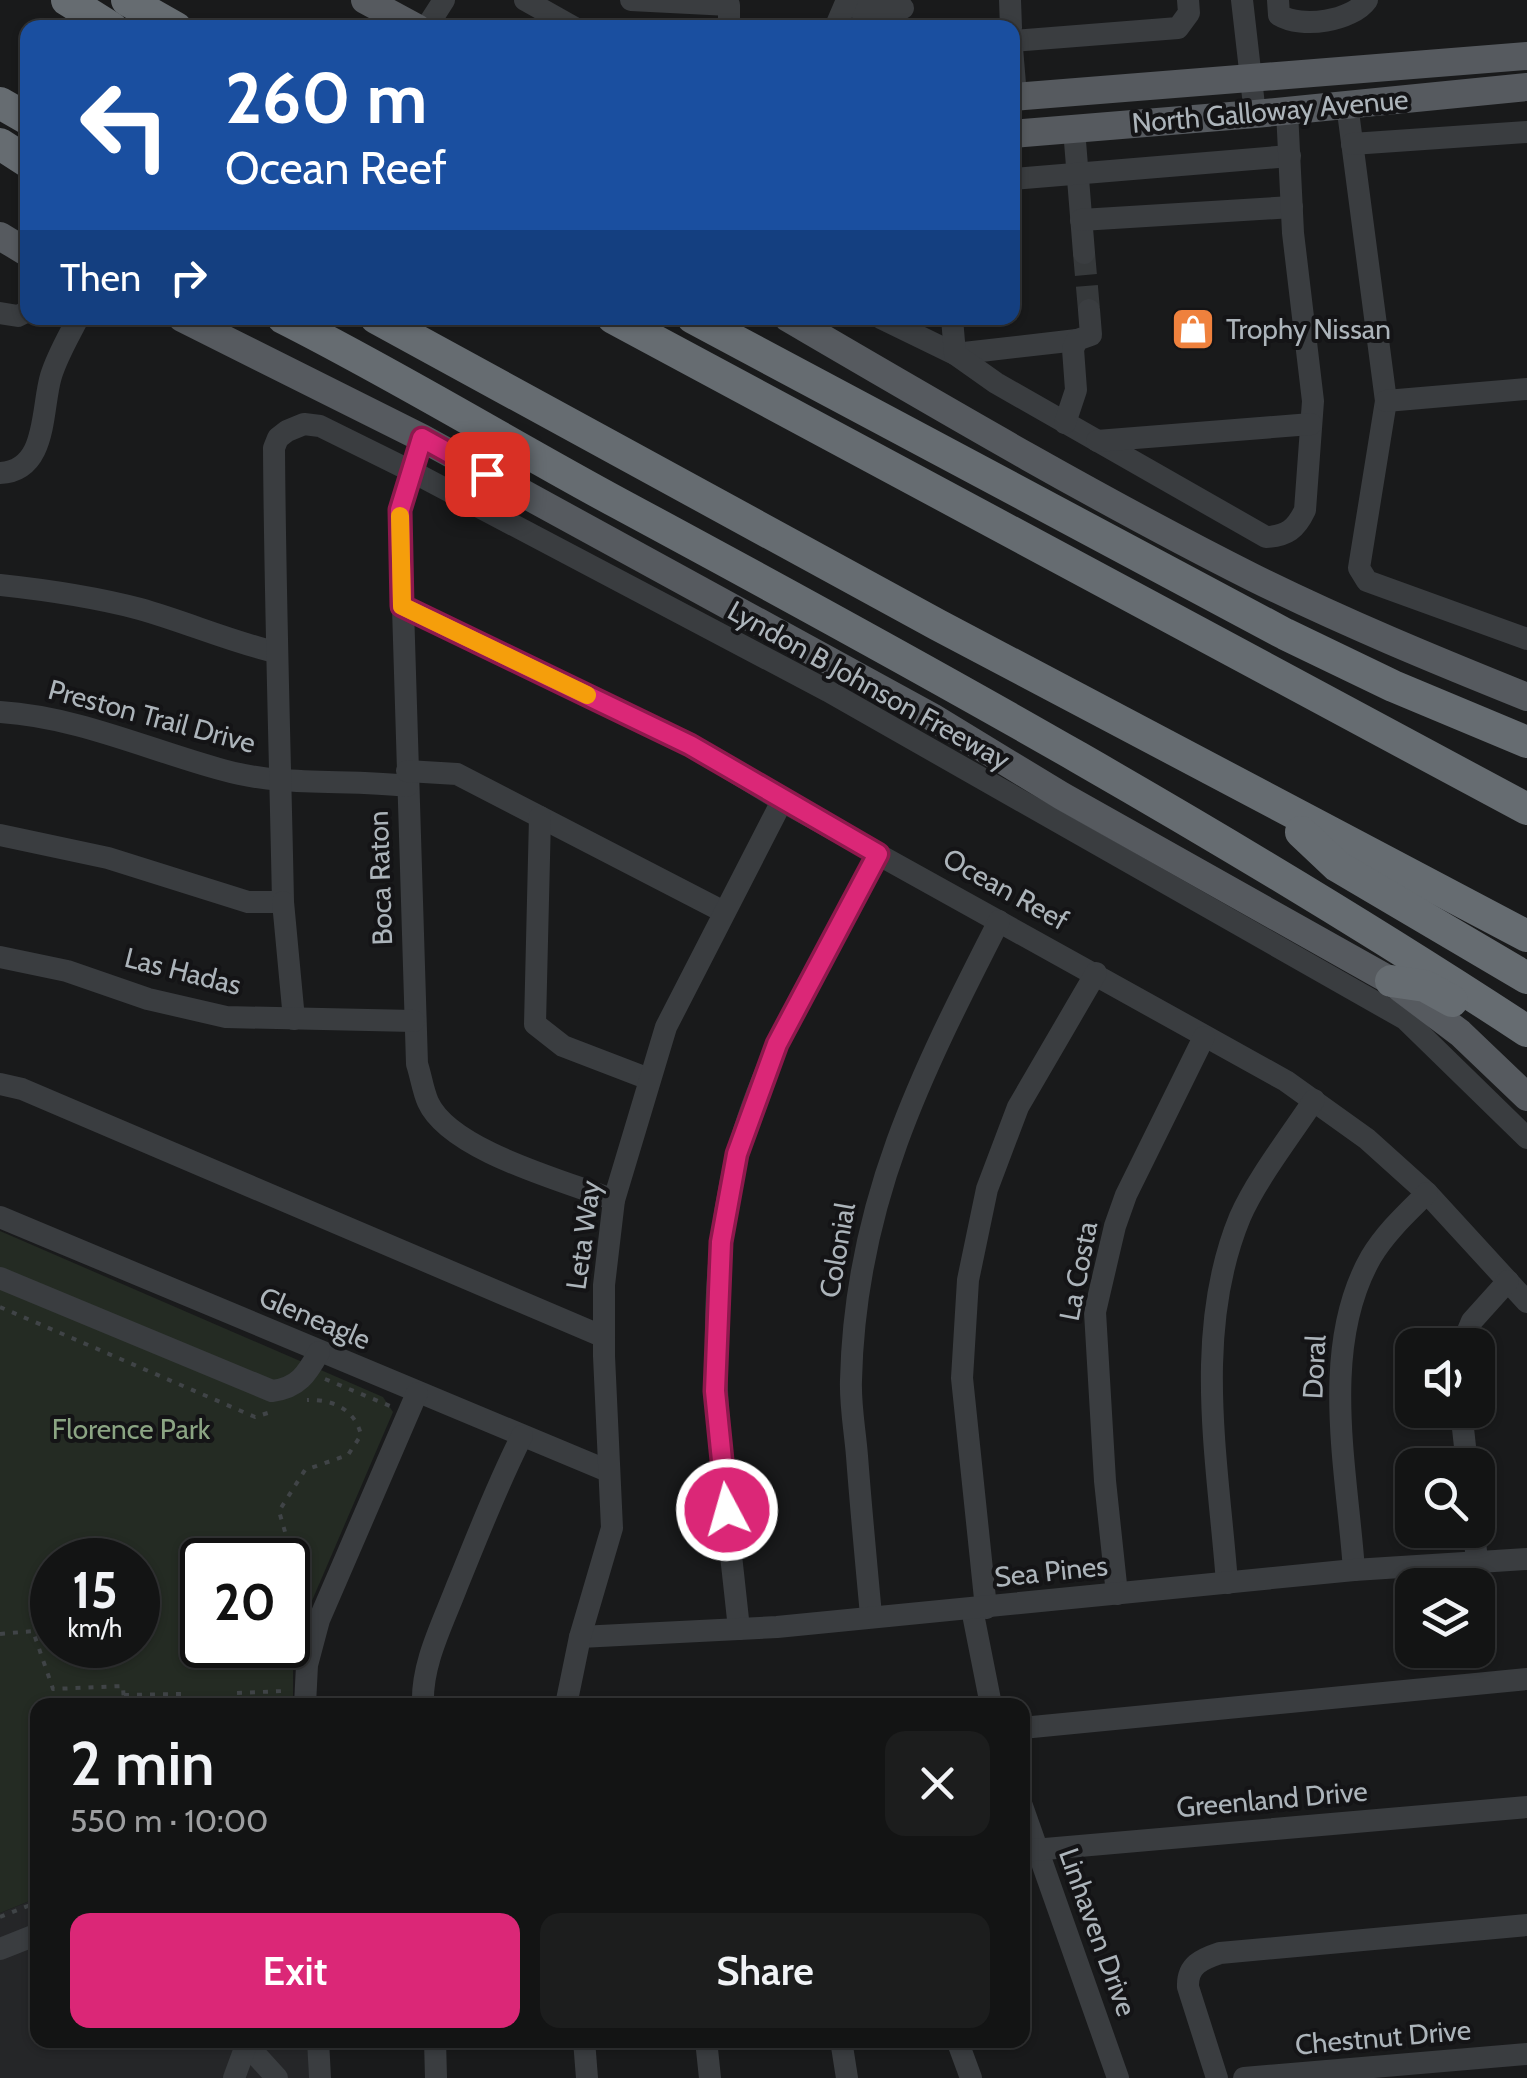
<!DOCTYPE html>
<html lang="en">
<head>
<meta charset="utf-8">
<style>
	:root { --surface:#131414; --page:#1c1d1d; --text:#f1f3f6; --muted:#9d9ea0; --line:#323334; --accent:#db2777 }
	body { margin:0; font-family:Cabin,sans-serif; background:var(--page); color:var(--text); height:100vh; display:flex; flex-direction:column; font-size:38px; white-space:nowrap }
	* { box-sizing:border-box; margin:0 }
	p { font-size:32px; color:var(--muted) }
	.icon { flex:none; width:55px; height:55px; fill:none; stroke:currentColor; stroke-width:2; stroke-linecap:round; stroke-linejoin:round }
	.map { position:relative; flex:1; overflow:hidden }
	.side { position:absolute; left:30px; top:1698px; width:1000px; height:350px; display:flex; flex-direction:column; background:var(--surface); border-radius:20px; box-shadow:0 2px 8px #0004,0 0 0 2px var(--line) }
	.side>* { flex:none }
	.hud { position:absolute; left:20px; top:20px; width:1000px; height:305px; border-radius:20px; box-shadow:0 2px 8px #0004,0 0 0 2px var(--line); background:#1a4fa0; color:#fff; overflow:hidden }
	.buttons { position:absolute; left:1395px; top:1328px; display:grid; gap:20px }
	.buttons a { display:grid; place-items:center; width:100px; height:100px; border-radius:20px; background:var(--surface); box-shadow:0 2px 8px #0004,0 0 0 2px var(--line); font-size:50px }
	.speed { position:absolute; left:30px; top:1538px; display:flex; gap:20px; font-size:50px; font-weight:700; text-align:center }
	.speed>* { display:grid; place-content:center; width:130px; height:130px; border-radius:50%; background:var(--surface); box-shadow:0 2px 8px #0004,0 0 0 2px var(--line); line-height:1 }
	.speed small { font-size:25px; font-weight:400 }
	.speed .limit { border:5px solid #111; border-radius:15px; background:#fff; color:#111 }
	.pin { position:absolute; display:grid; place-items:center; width:85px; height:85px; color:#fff; margin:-42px; border-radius:20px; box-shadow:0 5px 15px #0006 }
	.me { position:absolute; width:110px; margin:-55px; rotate:354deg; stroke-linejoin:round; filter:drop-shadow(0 0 8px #0008) }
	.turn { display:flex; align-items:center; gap:35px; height:210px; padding:0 40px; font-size:45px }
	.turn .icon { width:130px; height:130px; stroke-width:2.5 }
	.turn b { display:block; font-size:70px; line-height:85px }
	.then { display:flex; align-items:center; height:95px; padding:0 40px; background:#0003; gap:20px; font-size:38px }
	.round { display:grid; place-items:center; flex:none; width:105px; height:105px; border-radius:20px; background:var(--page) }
	.summary { display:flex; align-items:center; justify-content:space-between; height:170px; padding:0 40px }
	h1 { font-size:60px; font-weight:600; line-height:75px }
	.action { display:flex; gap:20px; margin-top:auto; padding:20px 40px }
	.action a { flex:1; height:115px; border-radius:20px; background:var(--accent); color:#fff; font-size:40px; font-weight:600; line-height:115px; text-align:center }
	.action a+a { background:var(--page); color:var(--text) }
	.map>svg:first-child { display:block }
</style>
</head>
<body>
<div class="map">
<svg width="1527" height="2078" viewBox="0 0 1527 2078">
	<rect width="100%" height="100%" fill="#191a1b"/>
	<!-- built -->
	<path fill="#252628" d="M 37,1898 L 38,2040 L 308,2040 L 309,2078 L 0,2078 L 0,1913 Z"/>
	<!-- green -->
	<path fill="#242b23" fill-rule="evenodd" d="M 0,1231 L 383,1397 L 393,1412 L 299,1631 L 293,1652 L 293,1705 L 38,1705 L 37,1898 L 0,1913 ZM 52,1560 L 138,1560 L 138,1645 L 52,1645 ZM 202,1560 L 288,1560 L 288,1645 L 202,1645 Z"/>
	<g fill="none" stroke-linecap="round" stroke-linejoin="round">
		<!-- minor-tunnel -->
		<path stroke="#36393b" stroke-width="22" stroke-dasharray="22 11" stroke-linecap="butt" d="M 1084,253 L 1089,310"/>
		<!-- path -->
		<g stroke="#404447" stroke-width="4" stroke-dasharray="5 8" stroke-linecap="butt">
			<path d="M 0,1307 L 255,1417 L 274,1411"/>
			<path d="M 325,1379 L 390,1406"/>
			<path d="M 301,1608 L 294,1563 L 279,1511 L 305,1470 L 348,1455 L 361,1435 C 355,1409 332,1399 307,1400"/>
			<path d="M 0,1634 L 33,1631 L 53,1689 L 123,1686 L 124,1705"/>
			<path d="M 287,1655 L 294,1631"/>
			<path d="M 124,1695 L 182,1694 L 181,1705"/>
			<path d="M 236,1705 L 236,1693 L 284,1691"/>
			<path d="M 0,1917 L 38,1902"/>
		</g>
		<!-- minor -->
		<g stroke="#3a3d40" stroke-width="22">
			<path d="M 525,0 L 575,28"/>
			<path d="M 631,0 L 729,5 L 729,28"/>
			<path d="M 1010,0 L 1011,28"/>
			<path d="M 1242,0 L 1255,114"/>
			<path d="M 1278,0 L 1279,15 C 1302,29 1352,21 1367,0"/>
			<path d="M 854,7 L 903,8"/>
			<path d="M 426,28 L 444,0"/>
			<path d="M 835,28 L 847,0"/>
			<path d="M 1012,41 L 1178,28 L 1189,13 L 1188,0"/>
			<path d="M 1012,48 L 1016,96"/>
			<path d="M 1347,104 L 1386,401 L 1359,568 L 1367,581 L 1527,639"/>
			<path d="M 1074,129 L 1084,253"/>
			<path d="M 1352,144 L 1527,132"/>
			<path d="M 1012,179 L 1290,156"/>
			<path d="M 1081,220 L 1292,207"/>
			<path d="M 0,313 L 18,316 L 28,311"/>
			<path d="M 881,318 L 955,354 L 1077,340"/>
			<path d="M 952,318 L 955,354 L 996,383 L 1266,537 C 1287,536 1296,529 1305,510 L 1313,401 L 1293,233 L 1287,111"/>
			<path d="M 1386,401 L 1527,389"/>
			<path d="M 1065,423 L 1076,390 L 1073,349 L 1077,340 L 1091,335 L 1089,310"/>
			<path d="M 1097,441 L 1311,424"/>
			<path d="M 415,459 L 400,510 L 417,1064 C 421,1076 423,1091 428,1102 C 450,1151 565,1181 614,1200"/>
			<path d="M 0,473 C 48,471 41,409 51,376 C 57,356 69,336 78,318"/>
			<path d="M 0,585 C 47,590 94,597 140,609 C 186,622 229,641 275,652"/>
			<path d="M 402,606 L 690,745 L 782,801 L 1286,1081 L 1367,1139 L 1427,1193 L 1527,1302"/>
			<path d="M 0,712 C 78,717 149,750 223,770 C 283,787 346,779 407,786"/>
			<path d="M 407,771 L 457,774 L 724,912"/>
			<path d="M 540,817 L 535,1024 L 563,1046 L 649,1079"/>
			<path d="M 0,835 L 108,858 L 248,902 L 283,902 C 280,751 275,600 274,448 L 278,438 L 287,431 L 304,424 L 320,426 L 411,471 L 828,691 L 1405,1019 L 1527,1138"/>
			<path d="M 283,902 L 294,1019"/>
			<path d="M 0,957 L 67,971 L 148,999 L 226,1017 L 414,1021"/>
			<path d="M 0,1084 L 22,1089 L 604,1337"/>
			<path d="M 0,1217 L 608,1471"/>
			<path d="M 0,1278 L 272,1391 C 298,1388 307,1374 319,1352"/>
			<path d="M 1462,1345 L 1472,1321 L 1508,1281"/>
			<path d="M 1461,1410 L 1467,1465"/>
			<path d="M 1474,1530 L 1477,1562"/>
			<path d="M 1354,1570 C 1347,1470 1319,1348 1371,1257 C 1386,1232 1407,1213 1427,1193"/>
			<path d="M 1227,1583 C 1218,1462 1192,1333 1240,1217 C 1256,1180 1291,1135 1314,1100"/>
			<path d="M 1117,1594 L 1105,1481 L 1095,1312 L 1115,1226 L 1126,1195 L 1204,1037"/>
			<path d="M 986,1608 L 962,1378 L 968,1280 L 987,1189 L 1018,1107 L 1096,973"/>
			<path d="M 972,1609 L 991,1705"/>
			<path d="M 871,1615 C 866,1562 861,1509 857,1456 C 855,1431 850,1405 851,1380 C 855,1203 921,1074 999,921"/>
			<path d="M 739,1629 C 723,1475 697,1307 737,1155 C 765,1048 827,951 879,854"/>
			<path d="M 580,1637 L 777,1627 L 1354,1570 L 1527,1559"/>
			<path d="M 305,1705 L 307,1665 L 319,1620 L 417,1393"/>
			<path d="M 423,1705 C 421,1664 443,1623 457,1586 C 478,1535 497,1485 522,1436"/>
			<path d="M 566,1705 L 580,1637 L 612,1528 L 604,1356 L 604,1285 L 614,1200 L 666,1027 L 782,801"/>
			<path d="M 1022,1728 L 1527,1679"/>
			<path d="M 1022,1806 L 1118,2078"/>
			<path d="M 1022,1851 L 1527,1807"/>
			<path d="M 0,1949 L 38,1934"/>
			<path d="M 318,2040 L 320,2078"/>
			<path d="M 435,2040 L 436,2078"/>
			<path d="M 584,2040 L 587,2078"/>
			<path d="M 706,2040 L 710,2078"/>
			<path d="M 841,2040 L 847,2078"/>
			<path d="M 957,2040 L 971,2078"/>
			<path d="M 246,2044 L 277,2078"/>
			<path d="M 234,2078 L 248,2040"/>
			<path d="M 1217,2078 L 1188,1987 C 1187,1965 1202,1959 1220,1953 L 1527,1925"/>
			<path d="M 1244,2078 L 1527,2054"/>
		</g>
		<!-- major -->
		<g stroke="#565a5f" stroke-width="28">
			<path d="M 365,0 L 417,28"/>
			<path d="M 1012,97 L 1527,56"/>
			<path d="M 1012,134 L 1255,114 L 1527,87"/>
			<path d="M 0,236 L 28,253"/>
			<path d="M 182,318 L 422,438 L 932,717 L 1062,796 L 1391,981 L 1460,1033 L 1527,1097"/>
			<path d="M 788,318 C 942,408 1095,498 1254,578 C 1343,622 1435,660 1527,697"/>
		</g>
		<!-- highway -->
		<g stroke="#666c71" stroke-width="32">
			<path d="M 67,0 L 112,28"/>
			<path d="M 127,0 L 176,28"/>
			<path d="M 0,103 L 28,119"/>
			<path d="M 0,144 L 28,162"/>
			<path d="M 283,318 C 398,376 507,443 620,504 C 928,670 1234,839 1527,1031"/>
			<path d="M 376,318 L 938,625 L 1527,936"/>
			<path d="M 613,318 L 1527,809"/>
			<path d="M 693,318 L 1285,634 L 1393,686 L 1527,742"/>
			<path d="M 1301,832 L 1337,866 L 1527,978"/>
			<path d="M 1391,981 L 1425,986 L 1452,1001"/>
		</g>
	</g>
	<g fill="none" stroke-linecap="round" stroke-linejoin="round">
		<!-- route casing -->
		<g stroke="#8e194d" stroke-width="25">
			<path id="route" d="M 487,474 L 422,438 L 400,510 L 402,606 L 690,745 L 878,854 L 777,1044 L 737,1154 L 721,1242 L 715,1391 L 727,1510"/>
		</g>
		<!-- route -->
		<use href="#route" stroke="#db2777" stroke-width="18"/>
		<!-- slow -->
		<path stroke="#f59e0b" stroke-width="18" d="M 400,516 L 402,606 L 587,695"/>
	</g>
	<!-- icons -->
	<defs>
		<g id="shop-square" transform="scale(2.25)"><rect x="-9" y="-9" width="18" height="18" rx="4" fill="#ef813d" stroke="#141416"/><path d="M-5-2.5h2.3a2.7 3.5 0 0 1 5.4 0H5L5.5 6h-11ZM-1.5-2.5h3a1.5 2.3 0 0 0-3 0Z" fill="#fff"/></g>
	</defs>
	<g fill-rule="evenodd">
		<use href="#shop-square" x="1193" y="329"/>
	</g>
	<g text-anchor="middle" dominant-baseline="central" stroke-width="8" stroke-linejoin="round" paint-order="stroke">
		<!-- street labels -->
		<g font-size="28" fill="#acb4ba" stroke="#141416">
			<text transform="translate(1270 111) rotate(-5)">North Galloway Avenue</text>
			<text transform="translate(869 685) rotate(29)">Lyndon B Johnson Freeway</text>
			<text transform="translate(152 716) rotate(15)">Preston Trail Drive</text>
			<text transform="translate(380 878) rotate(-92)">Boca Raton</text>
			<text transform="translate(1006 889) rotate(29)">Ocean Reef</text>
			<text transform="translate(183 971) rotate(14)">Las Hadas</text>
			<text transform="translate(583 1235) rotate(-82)">Leta Way</text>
			<text transform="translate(837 1250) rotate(-80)">Colonial</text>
			<text transform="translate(1078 1271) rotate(-79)">La Costa</text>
			<text transform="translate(315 1318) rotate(23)">Gleneagle</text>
			<text transform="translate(1314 1367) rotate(-87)">Doral</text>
			<text transform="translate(1051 1571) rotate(-6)">Sea Pines</text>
			<text transform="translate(1272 1799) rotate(-5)">Greenland Drive</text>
			<text transform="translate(1098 1932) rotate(70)">Linhaven Drive</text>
			<text transform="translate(1383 2037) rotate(-5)">Chestnut Drive</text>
		</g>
		<!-- poi labels -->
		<g font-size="28" fill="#acb4ba" stroke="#141416" text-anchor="start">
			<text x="1226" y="329">Trophy Nissan</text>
		</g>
		<!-- park labels -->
		<g font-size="28" fill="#8ba583" stroke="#141416">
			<text x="131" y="1429">Florence Park</text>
		</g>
	</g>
</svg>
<div class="buttons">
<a><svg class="icon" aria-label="sound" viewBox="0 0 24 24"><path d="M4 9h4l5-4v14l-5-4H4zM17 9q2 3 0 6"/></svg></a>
<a><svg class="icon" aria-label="search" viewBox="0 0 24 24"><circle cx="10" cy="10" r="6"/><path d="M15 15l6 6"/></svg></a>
<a><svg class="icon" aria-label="layers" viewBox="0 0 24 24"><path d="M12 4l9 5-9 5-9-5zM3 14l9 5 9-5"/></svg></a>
</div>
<div class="speed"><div>15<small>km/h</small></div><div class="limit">20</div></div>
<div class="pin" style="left:487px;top:474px;background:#d93025"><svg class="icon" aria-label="arrive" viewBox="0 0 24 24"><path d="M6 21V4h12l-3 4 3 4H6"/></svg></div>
<svg class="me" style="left:727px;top:1510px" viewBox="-20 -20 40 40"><circle r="17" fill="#db2777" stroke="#fff" stroke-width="3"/><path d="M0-11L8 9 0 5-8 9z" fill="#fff"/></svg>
<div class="hud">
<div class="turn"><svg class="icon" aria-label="left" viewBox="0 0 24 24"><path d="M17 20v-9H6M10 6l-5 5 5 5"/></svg><div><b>260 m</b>Ocean Reef</div></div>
<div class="then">Then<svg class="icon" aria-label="right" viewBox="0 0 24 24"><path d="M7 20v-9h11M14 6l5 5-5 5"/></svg></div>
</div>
<section class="side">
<div class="summary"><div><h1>2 min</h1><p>550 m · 10:00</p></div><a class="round"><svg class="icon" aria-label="close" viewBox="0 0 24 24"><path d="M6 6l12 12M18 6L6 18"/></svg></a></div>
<div class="action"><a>Exit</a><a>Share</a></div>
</section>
</div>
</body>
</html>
